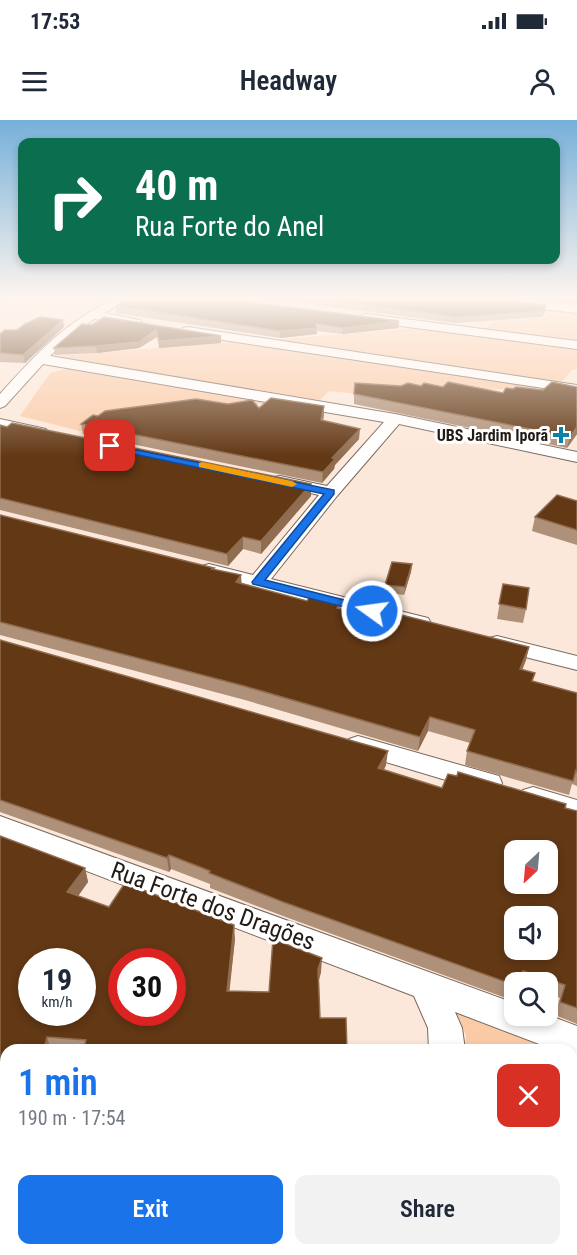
<!DOCTYPE html>
<html lang="en">
<head>
<meta charset="utf-8">
<style>
	:root { --surface:#fff; --page:#f2f2f3; --text:#1f2937; --muted:#747a83; --accent:#1a73e8 }
	body { margin:0; font-family:"Roboto Condensed",sans-serif; background:var(--page); color:var(--text); height:100vh; display:flex; flex-direction:column; font-size:22px; white-space:nowrap }
	* { box-sizing:border-box; margin:0 }
	p { font-size:20px; color:var(--muted) }
	.icon { flex:none; width:33px; height:33px; fill:none; stroke:currentColor; stroke-width:2; stroke-linecap:round; stroke-linejoin:round }
	.map { position:relative; flex:1; overflow:hidden }
	.panel { position:absolute; left:0px; top:924px; width:578px; height:212px; display:flex; flex-direction:column; background:var(--surface); border-radius:18px 18px 0 0; box-shadow:0 3px 9px #0003 }
	.panel>* { flex:none }
	.guide { position:absolute; left:18px; top:18px; width:542px; height:126px; border-radius:12px; box-shadow:0 3px 9px #0003; background:#0b6e4f; color:#fff; overflow:hidden }
	.needle { width:39px; rotate:206deg }
	.controls { position:absolute; left:504px; top:720px; display:grid; gap:12px }
	.controls a { display:grid; place-items:center; width:54px; height:54px; border-radius:12px; background:var(--surface); box-shadow:0 3px 9px #0003; font-size:30px }
	.speed { position:absolute; left:18px; top:828px; display:flex; gap:12px; font-size:30px; font-weight:700; text-align:center }
	.speed>* { display:grid; place-content:center; width:78px; height:78px; border-radius:50%; background:var(--surface); box-shadow:0 3px 9px #0003; line-height:1 }
	.speed small { font-size:15px; font-weight:400 }
	.speed .limit { border:9px solid #d22; background:#fff; color:#111 }
	.pin { position:absolute; display:grid; place-items:center; width:51px; height:51px; color:#fff; margin:-26px; border-radius:12px; box-shadow:0 3px 9px #0006 }
	.me { position:absolute; width:66px; margin:-33px; rotate:284deg; stroke-linejoin:round; filter:drop-shadow(0 0 4px #0008) }
	.turn { display:flex; align-items:center; gap:21px; height:126px; padding:0 18px; font-size:27px }
	.turn .icon { width:78px; height:78px; stroke-width:2.5 }
	.turn b { display:block; font-size:42px; line-height:51px }
	.round { display:grid; place-items:center; flex:none; width:63px; height:63px; border-radius:12px; background:var(--page) }
	.overview { display:flex; align-items:center; justify-content:space-between; height:102px; padding:0 18px }
	h1 { font-size:36px; font-weight:600; line-height:45px; color:var(--accent) }
	.primary-button { display:flex; gap:12px; margin-top:auto; padding:12px 18px }
	.primary-button a { flex:1; height:69px; border-radius:12px; background:var(--accent); color:#fff; font-size:24px; font-weight:600; line-height:69px; text-align:center }
	.primary-button a+a { background:var(--page); color:var(--text) }
	.status { display:flex; justify-content:space-between; align-items:center; height:42px; padding:0 30px; background:var(--surface); direction:ltr }
	.status svg { height:16px; fill:currentColor }
	header { display:flex; justify-content:space-between; align-items:center; height:78px; padding:0 18px; background:var(--surface); font-size:27px; font-weight:600 }
	.map>svg:first-child { display:block }
</style>
</head>
<body>
<div class="status"><b>17:53</b><svg viewBox="0 0 49 12"><path d="M0 12V9h3v3zM5 12V6h3v6zM10 12V3h3v9zM15 12V0h3v12zM26 1h20v11H26zM47 4h2v5h-2z"/></svg></div>
<header><svg class="icon" aria-label="menu" viewBox="0 0 24 24"><path d="M4 6h16M4 12h16M4 18h16"/></svg>Headway<svg class="icon" aria-label="person" viewBox="0 0 24 24"><circle cx="12" cy="8" r="4"/><path d="M4 21q1-7 8-7t8 7"/></svg></header>
<div class="map">
<svg width="577" height="1135" viewBox="0 0 577 1135">
	<rect width="100%" height="100%" fill="#fce8da"/>
	<!-- green -->
	<g fill="#fbcba8">
		<path d="M 558,192 L 577,194 L 577,223 L 485,210 L 492,202 L 544,198 Z"/>
		<path d="M 418,208 L 577,230 L 577,249 L 573,249 L 561,262 L 270,220 Z"/>
		<path d="M 231,222 L 546,268 L 434,271 L 377,276 L 329,271 L 320,280 L 62,238 L 61,236 Z"/>
		<path d="M 71,248 L 269,283 L 104,299 L 80,311 L 20,296 L 50,253 Z"/>
		<path d="M 454,886 L 562,930 L 465,930 L 466,915 Z"/>
	</g>
	<g fill="none" stroke-linecap="round" stroke-linejoin="round">
		<!-- stream -->
		<path fill="#6ba9c5" fill-rule="evenodd" d="M 5,178 L 9,178 L 0,187 L 0,184 Z"/>
		<!-- street casing -->
		<g stroke="#79685c" stroke-width="2">
			<g id="street">
				<path d="M 116,178 L 132,178 L 104,193 L 140,200 L 142,203 L 140,206 L 94,199 L 71,216 L 50,236 L 395,294 L 577,332 L 577,342 L 399,304 L 337,376 L 271,459 L 428,498 L 431,503 L 428,508 L 420,510 L 202,454 L 199,450 L 202,446 L 209,444 L 253,455 L 319,375 L 274,365 L 271,361 L 274,357 L 280,356 L 327,366 L 384,302 L 43,244 L 5,286 L 0,288 L 0,274 C 38,232 65,202 116,178 Z"/>
				<path d="M 474,178 L 513,178 L 577,185 L 577,193 L 480,182 Z"/>
				<path d="M 366,194 L 577,221 L 577,229 L 362,201 L 360,198 L 362,195 Z"/>
				<path d="M 188,207 L 577,265 L 577,273 L 183,214 L 182,211 L 183,208 Z"/>
				<path d="M 0,299 L 46,309 L 48,312 L 40,317 L 0,309 Z"/>
				<path d="M 497,516 L 577,536 L 577,550 L 489,528 L 486,523 L 489,518 Z"/>
				<path d="M 358,616 L 499,656 L 502,663 L 499,670 L 489,673 L 349,631 L 345,625 L 349,619 Z"/>
				<path d="M 533,667 L 577,680 L 577,700 L 523,684 L 519,677 L 523,670 Z"/>
				<path d="M 0,696 L 514,883 L 514,896 L 548,895 L 577,906 L 577,938 L 572,936 L 572,930 L 555,930 L 455,892 L 462,908 L 465,930 L 429,930 L 428,908 L 414,876 L 0,718 Z"/>
				<rect x="0" y="974" width="6" height="38"/>
				<rect x="572" y="990" width="5" height="38"/>
			</g>
		</g>
		<!-- street -->
		<use href="#street" fill="#fff" fill-rule="evenodd"/>
	</g>
	<!-- wall -->
	<g fill="#af9078">
		<path d="M 263,178 L 483,178 L 545,192 L 542,197 L 456,203 Z"/>
		<path d="M 535,178 L 577,178 L 577,183 Z"/>
		<path d="M 116,186 L 399,201 L 398,208 L 342,214 L 317,211 L 317,214 L 280,218 L 116,193 Z"/>
		<path d="M 104,197 L 221,223 L 159,228 L 157,217 L 139,228 L 97,233 L 55,235 L 54,228 Z"/>
		<path d="M 64,207 L 25,243 L 0,242 L 0,214 L 17,210 Z"/>
		<path d="M 401,266 L 443,267 L 503,273 L 513,269 L 543,270 L 577,267 L 577,314 L 567,328 L 354,284 L 354,274 Z"/>
		<path d="M 324,286 L 323,300 L 359,319 L 335,345 L 334,349 L 322,363 L 83,314 L 81,304 L 98,296 Z"/>
		<path d="M 0,305 L 311,376 L 261,434 L 243,429 L 228,446 L 0,390 Z"/>
		<path d="M 577,381 L 577,425 L 532,411 L 535,397 Z"/>
		<path d="M 0,395 L 214,448 L 214,450 L 242,464 L 307,481 L 341,482 L 341,489 L 385,500 L 529,527 L 526,540 L 522,550 L 533,561 L 577,573 L 577,666 L 572,664 L 569,675 L 465,645 L 467,631 L 470,623 L 428,611 L 418,631 L 245,580 L 0,515 Z"/>
		<path d="M 412,444 L 411,452 L 404,475 L 385,472 L 385,465 Z"/>
		<path d="M 503,464 L 526,489 L 523,503 L 497,499 Z"/>
		<path d="M 0,520 L 386,645 L 384,650 L 442,668 L 565,688 L 577,691 L 577,904 L 555,895 L 560,878 L 548,874 L 548,862 L 514,862 L 514,881 L 283,796 L 210,768 L 210,764 L 171,749 L 169,752 L 0,692 Z"/>
		<path d="M 0,716 L 85,748 L 88,762 L 78,776 L 109,787 L 235,819 L 229,871 L 269,872 L 321,852 L 319,860 L 320,898 L 347,930 L 6,930 L 6,957 L 0,957 Z"/>
		<path d="M 525,1130 L 572,1130 L 577,1135 L 526,1135 Z"/>
	</g>
	<!-- shaded-wall -->
	<g fill="#906d50">
		<path d="M 546,185 L 545,192 L 542,197 L 543,191 Z"/>
		<path d="M 63,200 L 64,207 L 25,243 L 23,235 Z"/>
		<path d="M 399,201 L 398,208 L 342,214 L 343,208 Z"/>
		<path d="M 317,208 L 317,214 L 280,218 L 280,211 Z"/>
		<path d="M 156,210 L 157,217 L 139,228 L 97,233 L 96,226 Z"/>
		<path d="M 221,216 L 221,223 L 159,228 L 159,221 Z"/>
		<path d="M 324,286 L 324,296 L 321,309 L 321,300 Z"/>
		<path d="M 577,307 L 577,314 L 567,328 L 570,317 Z"/>
		<path d="M 360,309 L 359,319 L 335,345 L 334,349 L 322,363 L 323,352 L 332,338 Z"/>
		<path d="M 311,364 L 311,376 L 261,434 L 261,421 Z"/>
		<path d="M 243,417 L 243,429 L 228,446 L 227,434 Z"/>
		<path d="M 412,444 L 411,452 L 404,475 L 405,467 Z"/>
		<path d="M 241,455 L 242,468 L 236,462 Z"/>
		<path d="M 529,527 L 526,540 L 517,563 L 520,549 Z"/>
		<path d="M 430,597 L 428,611 L 418,631 L 420,617 Z"/>
		<path d="M 388,631 L 386,645 L 377,662 L 378,648 Z"/>
		<path d="M 169,735 L 171,749 L 169,752 L 167,738 Z"/>
		<path d="M 85,748 L 88,762 L 71,786 L 67,772 Z"/>
		<path d="M 234,805 L 235,819 L 228,885 L 227,871 Z"/>
		<path d="M 322,838 L 321,852 L 318,863 L 318,849 Z"/>
		<path d="M 47,917 L 51,930 L 44,930 Z"/>
		<path d="M 36,1130 L 45,1130 L 44,1135 L 35,1135 Z"/>
	</g>
	<!-- building -->
	<g fill="#623815" stroke="#906d50" stroke-width="1.5" fill-rule="evenodd">
		<path d="M 126,178 L 217,178 L 399,201 L 343,208 L 316,204 L 317,208 L 280,211 L 116,186 Z"/>
		<path d="M 312,178 L 483,178 L 546,185 L 543,191 L 457,197 Z"/>
		<path d="M 40,197 L 63,200 L 23,235 L 0,233 L 0,214 L 5,210 L 17,210 L 25,204 Z"/>
		<path d="M 104,197 L 221,216 L 159,221 L 156,210 L 139,222 L 96,226 L 54,228 L 82,204 L 92,205 Z"/>
		<path d="M 448,262 L 503,273 L 506,268 L 513,269 L 516,267 L 543,270 L 552,262 L 577,267 L 577,307 L 570,317 L 354,274 L 355,263 L 401,266 L 408,263 L 421,266 L 424,263 L 443,267 Z"/>
		<path d="M 271,278 L 324,286 L 321,300 L 360,309 L 332,338 L 335,339 L 323,352 L 81,304 L 93,295 L 98,296 L 105,291 L 196,279 L 228,284 L 252,280 L 259,288 Z"/>
		<path d="M 12,303 L 311,364 L 261,421 L 243,417 L 227,434 L 0,378 L 0,305 L 7,307 Z"/>
		<path d="M 557,375 L 577,381 L 577,410 L 535,397 Z"/>
		<path d="M 0,395 L 214,448 L 212,449 L 241,455 L 236,462 L 307,481 L 311,475 L 341,482 L 337,488 L 385,500 L 390,492 L 529,527 L 520,549 L 535,553 L 532,561 L 577,573 L 577,651 L 576,650 L 573,661 L 467,631 L 475,610 L 430,597 L 420,617 L 244,566 L 0,502 Z"/>
		<path d="M 392,442 L 412,444 L 405,467 L 385,465 Z"/>
		<path d="M 503,464 L 529,468 L 526,489 L 499,484 Z"/>
		<path d="M 0,520 L 388,631 L 378,648 L 442,668 L 448,654 L 457,656 L 458,652 L 566,684 L 565,688 L 577,691 L 577,888 L 560,882 L 565,865 L 523,851 L 520,862 L 514,862 L 514,865 L 283,782 L 209,753 L 210,751 L 169,735 L 167,738 L 0,680 ZM 514,730 L 548,730 L 548,764 L 514,764 ZM 514,796 L 548,796 L 548,830 L 514,830 Z"/>
		<path d="M 0,716 L 85,748 L 67,772 L 109,787 L 125,763 L 234,805 L 227,871 L 269,872 L 273,819 L 322,838 L 318,849 L 320,898 L 346,898 L 347,930 L 198,930 L 147,927 L 147,930 L 83,930 L 86,920 L 47,917 L 44,930 L 6,930 L 6,944 L 0,944 ZM 32,842 L 82,842 L 82,892 L 32,892 ZM 122,842 L 172,842 L 172,892 L 122,892 Z"/>
		<path d="M 0,1021 L 6,1021 L 6,1130 L 36,1130 L 35,1135 L 0,1135 Z"/>
		<path d="M 572,1034 L 577,1034 L 577,1135 L 533,1135 L 532,1130 L 572,1130 Z"/>
		<rect x="143" y="1130" width="185" height="5"/>
		<path d="M 367,1130 L 494,1130 L 495,1135 L 367,1135 Z"/>
	</g>
	<!-- sky -->
	<linearGradient id="sky" x2="0" y2="1"><stop stop-color="#76b0da"/><stop offset="0.53" stop-color="#fef5ee"/><stop offset="1" stop-color="#fef5ee" stop-opacity="0"/></linearGradient>
	<rect width="577" height="337" fill="url(#sky)"/>
	<!-- route -->
	<path fill="#1a73e8" stroke="#114b97" stroke-width="1.5" d="M 107,324 L 334,370 L 334,374 L 265,460 L 376,488 L 378,491 L 372,494 L 253,464 L 252,462 L 324,374 L 110,329 L 106,326 Z"/>
	<!-- slow -->
	<path fill="#f59e0b" d="M 202,342 L 292,361 L 297,364 L 292,367 L 199,347 L 199,343 Z"/>
	<!-- markers -->
	<path fill="#0b82a8" stroke="#fff" stroke-width="2" d="M558 306h6v6h6v6h-6v6h-6v-6h-6v-6h6z"/>
	<g text-anchor="middle" dominant-baseline="central" stroke-width="6" stroke-linejoin="round" paint-order="stroke">
		<!-- far-poi labels -->
		<g font-size="16" font-weight="bold" fill="#211a15" stroke="#fff" text-anchor="end">
			<text x="548" y="315">UBS Jardim Iporã</text>
		</g>
		<!-- near-street labels -->
		<g font-size="24" fill="#211a15" stroke="#fff">
			<text transform="translate(213 786) rotate(20)">Rua Forte dos Dragões</text>
		</g>
	</g>
</svg>
<div class="controls">
<a><svg class="needle" viewBox="-14 -14 28 28"><path d="M0-13l5 13h-10z" fill="#e53935"/><path d="M0 13l5-13h-10z" fill="#747a83"/></svg></a>
<a><svg class="icon" aria-label="sound" viewBox="0 0 24 24"><path d="M4 9h4l5-4v14l-5-4H4zM17 9q2 3 0 6"/></svg></a>
<a><svg class="icon" aria-label="search" viewBox="0 0 24 24"><circle cx="10" cy="10" r="6"/><path d="M15 15l6 6"/></svg></a>
</div>
<div class="speed"><div>19<small>km/h</small></div><div class="limit">30</div></div>
<div class="pin" style="left:110px;top:326px;background:#d93025"><svg class="icon" aria-label="arrive" viewBox="0 0 24 24"><path d="M6 21V4h12l-3 4 3 4H6"/></svg></div>
<svg class="me" style="left:372px;top:491px" viewBox="-20 -20 40 40"><circle r="17" fill="#1a73e8" stroke="#fff" stroke-width="3"/><path d="M0-11L8 9 0 5-8 9z" fill="#fff"/></svg>
<div class="guide">
<div class="turn"><svg class="icon" aria-label="right" viewBox="0 0 24 24"><path d="M7 20v-9h11M14 6l5 5-5 5"/></svg><div><b>40 m</b>Rua Forte do Anel</div></div>
</div>
<section class="panel">
<div class="overview"><div><h1>1 min</h1><p>190 m · 17:54</p></div><a class="round" style="background:#d93025;color:#fff"><svg class="icon" aria-label="close" viewBox="0 0 24 24"><path d="M6 6l12 12M18 6L6 18"/></svg></a></div>
<div class="primary-button"><a>Exit</a><a>Share</a></div>
</section>
</div>
</body>
</html>
